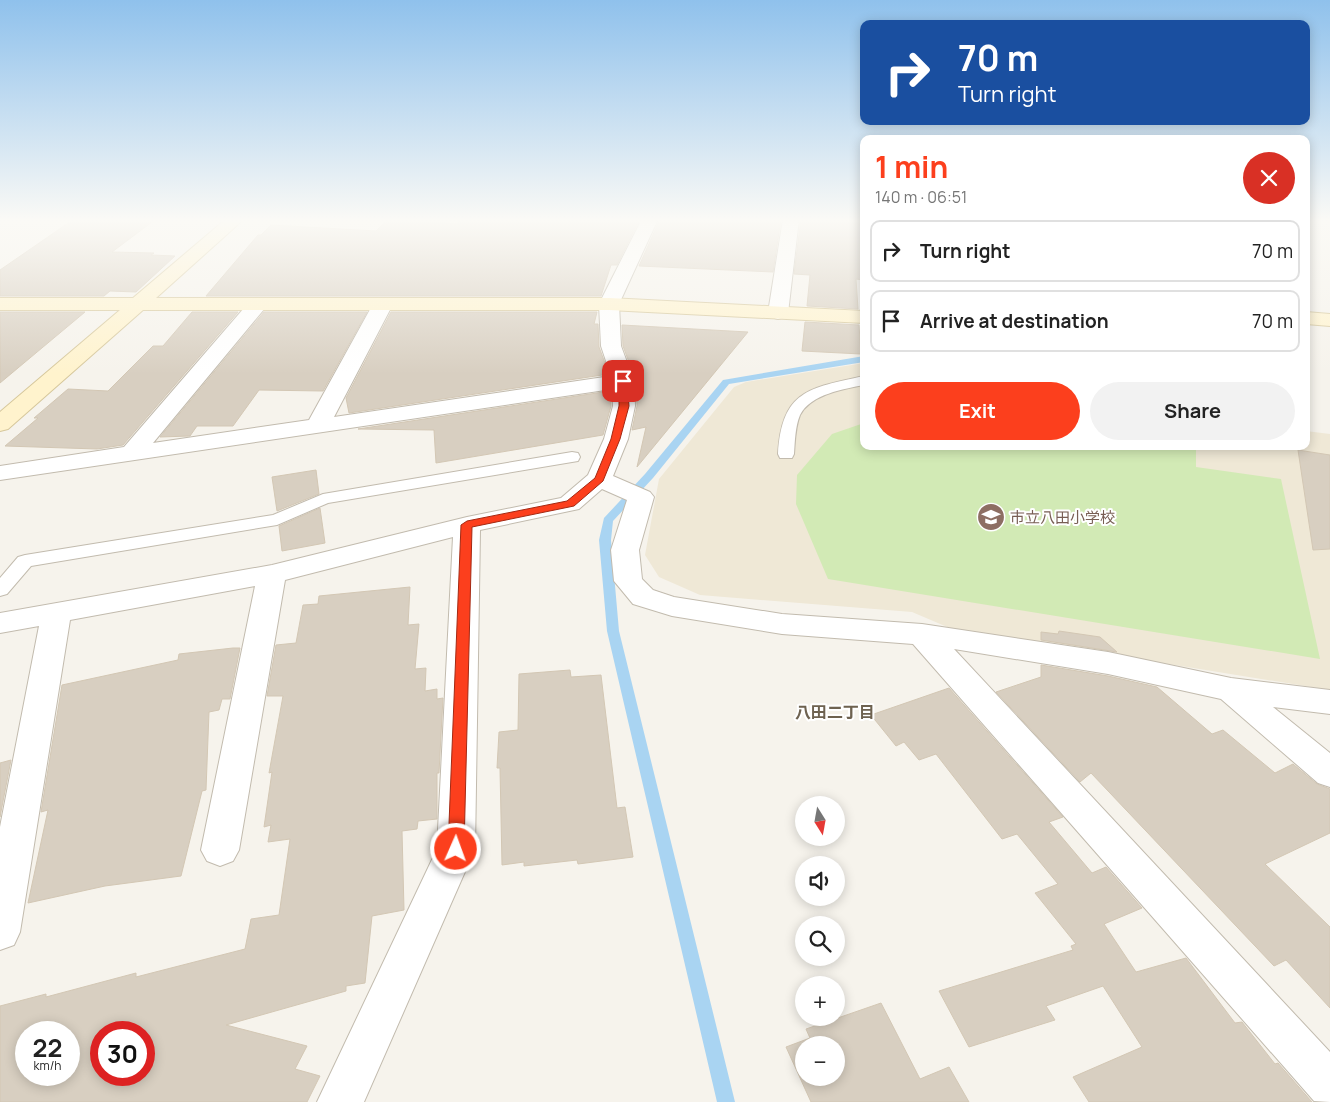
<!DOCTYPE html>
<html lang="en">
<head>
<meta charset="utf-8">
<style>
	:root { --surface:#fff; --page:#f2f2f2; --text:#222; --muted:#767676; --line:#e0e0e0; --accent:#fc3f1d }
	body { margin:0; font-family:Manrope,"Noto Sans JP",sans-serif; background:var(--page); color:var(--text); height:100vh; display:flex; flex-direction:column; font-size:19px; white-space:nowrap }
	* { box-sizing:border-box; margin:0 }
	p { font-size:16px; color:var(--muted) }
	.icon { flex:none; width:28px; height:28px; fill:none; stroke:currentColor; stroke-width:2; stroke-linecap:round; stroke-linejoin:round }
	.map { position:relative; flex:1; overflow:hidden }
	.panel { position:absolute; left:860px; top:135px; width:450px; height:315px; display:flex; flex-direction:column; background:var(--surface); border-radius:10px; box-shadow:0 2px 12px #0003 }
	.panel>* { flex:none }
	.hud { position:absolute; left:860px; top:20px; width:450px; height:105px; border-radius:10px; box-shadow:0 2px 12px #0003; background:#1a4fa0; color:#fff; overflow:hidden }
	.needle { width:32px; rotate:169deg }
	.fabs { position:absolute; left:795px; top:796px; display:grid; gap:10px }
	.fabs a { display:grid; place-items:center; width:50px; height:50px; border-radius:50%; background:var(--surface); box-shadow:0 2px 12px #0003; font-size:25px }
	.speed { position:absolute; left:15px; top:1021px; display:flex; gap:10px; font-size:25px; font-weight:700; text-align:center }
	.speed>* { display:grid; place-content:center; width:65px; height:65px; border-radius:50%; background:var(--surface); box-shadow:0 2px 12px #0003; line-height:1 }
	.speed small { font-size:12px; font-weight:400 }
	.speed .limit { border:8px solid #d22; background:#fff; color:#111 }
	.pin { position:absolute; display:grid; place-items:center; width:42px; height:42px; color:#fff; margin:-21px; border-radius:10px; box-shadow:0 2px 8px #0006 }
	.me { position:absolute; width:55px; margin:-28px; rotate:2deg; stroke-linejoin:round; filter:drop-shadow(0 0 4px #0008) }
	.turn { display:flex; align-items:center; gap:18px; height:105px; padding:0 15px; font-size:22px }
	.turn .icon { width:65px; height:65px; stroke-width:2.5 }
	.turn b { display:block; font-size:35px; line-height:42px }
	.round { display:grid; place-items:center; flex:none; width:52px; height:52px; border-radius:26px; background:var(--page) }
	.summary { display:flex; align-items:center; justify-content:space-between; height:85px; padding:0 15px }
	h1 { font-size:30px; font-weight:700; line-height:38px; color:var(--accent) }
	.button { display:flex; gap:10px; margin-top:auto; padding:10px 15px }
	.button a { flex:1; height:58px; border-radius:30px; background:var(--accent); color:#fff; font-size:20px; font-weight:700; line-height:58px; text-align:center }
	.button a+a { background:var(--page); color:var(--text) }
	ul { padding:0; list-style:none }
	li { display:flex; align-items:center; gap:15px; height:62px; margin:0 10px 8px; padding:0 5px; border:2px solid var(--line); border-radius:10px }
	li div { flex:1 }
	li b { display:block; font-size:19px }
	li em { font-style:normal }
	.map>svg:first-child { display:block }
</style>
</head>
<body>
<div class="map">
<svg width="1330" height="1102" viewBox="0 0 1330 1102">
	<rect width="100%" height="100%" fill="#f6f3ec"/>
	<!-- education -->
	<path fill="#efe8d6" d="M 864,363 L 864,446 L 1306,446 L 1306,431 L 1330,434 L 1330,690 L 952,629 L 912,612 L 700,595 L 659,577 L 645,555 L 659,479 L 734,387 L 746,382 Z"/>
	<!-- green -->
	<path fill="#d2eab5" d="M 864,423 L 864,446 L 1196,446 L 1196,467 L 1281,479 L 1320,659 L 828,579 L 796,504 L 797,475 L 832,434 Z"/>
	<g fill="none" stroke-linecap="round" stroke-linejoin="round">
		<!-- stream -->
		<path fill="#a9d4f2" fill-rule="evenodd" d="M 864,356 L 864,362 L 729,384 L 653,478 L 613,521 L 611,540 L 619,631 L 735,1102 L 717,1102 L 607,631 L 599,540 L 604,518 L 645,474 L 723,380 Z"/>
	</g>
	<!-- building -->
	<g fill="#d8cfc1" stroke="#d3c7b4" fill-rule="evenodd">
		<path d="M 74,219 L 156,219 L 112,252 L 154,253 L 151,255 L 175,256 L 136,292 L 110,291 L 104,296 L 0,296 L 0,270 Z"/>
		<path d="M 461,219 L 590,222 L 605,222 L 605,219 L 640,219 L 617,265 L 611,265 L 601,296 L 206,296 L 258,235 L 261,235 L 271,225 L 376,231 L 387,220 L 458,224 Z"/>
		<path d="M 660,219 L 781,219 L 773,272 L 639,266 Z"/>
		<path d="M 801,219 L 863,219 L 864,280 L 856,279 L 858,309 L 807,306 L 810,275 L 794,274 Z"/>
		<path d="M 0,312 L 85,312 L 0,383 Z"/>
		<path d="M 192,312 L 238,312 L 123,445 L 97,449 L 5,446 L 38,418 L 34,418 L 68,389 L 108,391 L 153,346 L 163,346 Z"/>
		<path d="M 264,312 L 367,312 L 323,391 L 259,390 L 233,426 L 197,426 L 190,436 L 160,437 Z"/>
		<path d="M 391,312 L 597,312 L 594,324 L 598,324 L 599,347 L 609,374 L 349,413 L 346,398 Z"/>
		<path d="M 805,322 L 859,325 L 861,354 L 802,351 Z"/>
		<path d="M 622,325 L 748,332 L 637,467 L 646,427 L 632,430 L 637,406 L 636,381 L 623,346 Z"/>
		<path d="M 610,391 L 611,406 L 603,435 L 436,463 L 434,430 L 358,429 Z"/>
		<path d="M 1298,450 L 1330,455 L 1330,549 L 1313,550 Z"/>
		<path d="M 316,470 L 319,494 L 277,511 L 272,477 Z"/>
		<path d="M 320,508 L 325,543 L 282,551 L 279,526 Z"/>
		<path d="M 410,587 L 408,625 L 419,624 L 415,669 L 426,668 L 425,691 L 437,689 L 437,699 L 443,698 L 439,773 L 437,773 L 437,819 L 418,821 L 417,829 L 402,831 L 404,910 L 372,916 L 365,983 L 346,986 L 346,991 L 226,1025 L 307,1046 L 295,1069 L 320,1076 L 307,1102 L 0,1102 L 0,1006 L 46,994 L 46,997 L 136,973 L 136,977 L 245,949 L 251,919 L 279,915 L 290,839 L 268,842 L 271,825 L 264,827 L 272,772 L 269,773 L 283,696 L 267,696 L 276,645 L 296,643 L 303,605 L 318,604 L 319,596 ZM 26,1032 L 69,1032 L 69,1075 L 26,1075 ZM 101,1032 L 144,1032 L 144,1075 L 101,1075 Z"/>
		<path d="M 1059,631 L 1100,637 L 1117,652 L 1041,640 L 1041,632 L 1058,634 Z"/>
		<path d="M 233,648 L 240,648 L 230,699 L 222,699 L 219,710 L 209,712 L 206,790 L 202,791 L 181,876 L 105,886 L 28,903 L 48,810 L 41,812 L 62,685 L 178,660 L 179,654 Z"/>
		<path d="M 1041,665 L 1108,676 L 1157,687 L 1212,734 L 1223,730 L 1275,773 L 1293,764 L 1317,784 L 1330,789 L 1330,833 L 1265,864 L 1330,927 L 1330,1008 L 1286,960 L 1274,966 L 1091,773 L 1080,782 L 996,692 L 1041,677 Z"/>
		<path d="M 570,670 L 571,677 L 601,675 L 617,808 L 625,807 L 633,857 L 578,864 L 577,860 L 524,866 L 524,862 L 502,865 L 500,768 L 497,768 L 499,732 L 518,730 L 519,674 Z"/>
		<path d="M 949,688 L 1063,817 L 1049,822 L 1092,873 L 1106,867 L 1142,908 L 1104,924 L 1136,972 L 1186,958 L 1235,1023 L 1242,1022 L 1275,1064 L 1278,1063 L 1312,1102 L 1089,1102 L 1073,1077 L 1142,1047 L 1103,986 L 1046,1006 L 1055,1020 L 969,1047 L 939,991 L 1073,950 L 1071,946 L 1076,944 L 1035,893 L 1058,884 L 1017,834 L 1002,839 L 936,754 L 919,760 L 904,742 L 896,746 L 871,715 Z"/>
		<path d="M 11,760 L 0,817 L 0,763 Z"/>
		<path d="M 881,1003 L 920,1079 L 949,1067 L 969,1102 L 811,1102 L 786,1047 L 810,1038 L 806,1029 ZM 804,1045 L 836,1045 L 836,1078 L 804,1078 Z"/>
	</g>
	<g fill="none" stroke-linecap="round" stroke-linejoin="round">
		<!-- lane casing -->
		<g stroke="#c2bbae" stroke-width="2">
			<g id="lane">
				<path d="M 864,376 L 864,385 C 844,389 811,394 800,415 C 795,427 795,441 794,454 L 792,458 L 780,458 L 778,454 C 782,391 808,388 864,376 Z"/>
				<path d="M 572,452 L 578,453 L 580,457 L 578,461 L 328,503 L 277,525 L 31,566 L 7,594 L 0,596 L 0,578 L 18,557 L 25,555 L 273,515 L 323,494 Z"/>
			</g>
		</g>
		<!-- street casing -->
		<g stroke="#c2bbae" stroke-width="2">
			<g id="street">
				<path d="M 642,219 L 658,219 L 619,304 L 621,346 L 634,381 L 635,406 L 628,439 L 613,476 L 650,492 L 654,497 L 639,550 L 642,579 L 653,590 L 674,597 L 782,614 L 922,624 L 1108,652 L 1231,678 L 1330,690 L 1330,714 L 1273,707 L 1330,753 L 1330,787 L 1318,783 L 1221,699 L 1108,674 L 954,649 L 1330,1052 L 1330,1102 L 1314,1101 L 913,644 L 782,634 L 672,616 L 633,604 L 614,581 L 611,550 L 627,500 L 602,489 L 579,509 L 480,530 L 475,849 L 364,1102 L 317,1102 L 437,849 L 453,537 L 285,580 L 239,850 L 233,861 L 220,866 L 207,861 L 201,850 L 255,586 L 70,620 L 20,932 L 14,945 L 0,950 L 0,827 L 39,626 L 0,633 L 0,613 L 272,565 L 467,517 L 561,498 L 588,475 L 604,439 L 613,406 L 612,389 L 0,480 L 0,466 L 124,447 L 251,300 L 258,298 L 265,300 L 268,304 L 265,308 L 153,443 L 309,420 L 373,304 L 376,300 L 383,298 L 390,300 L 393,304 L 334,417 L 611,376 L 601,346 L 599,304 Z"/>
				<path d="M 783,219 L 799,219 L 788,313 L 785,317 L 778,319 L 771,317 L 768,313 Z"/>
			</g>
		</g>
		<!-- secondary casing -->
		<g stroke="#d6c79b" stroke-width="2">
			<g id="secondary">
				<path d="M 226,219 L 244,219 L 156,298 L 609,298 L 864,311 L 864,323 L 609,310 L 143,310 L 8,429 L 0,431 L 0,412 L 120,310 L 0,310 L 0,298 L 133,298 Z"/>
				<path d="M 1306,312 L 1330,314 L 1330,326 L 1306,324 Z"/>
			</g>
		</g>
		<!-- lane -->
		<use href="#lane" fill="#fff" fill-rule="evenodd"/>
		<!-- street -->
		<use href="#street" fill="#fff" fill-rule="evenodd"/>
		<!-- secondary -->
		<use href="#secondary" fill="#fff3cd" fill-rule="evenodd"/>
	</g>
	<!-- sky -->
	<linearGradient id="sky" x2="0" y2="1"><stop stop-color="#8fc1ec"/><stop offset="0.59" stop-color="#fbfaf6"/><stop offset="1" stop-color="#fbfaf6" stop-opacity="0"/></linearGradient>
	<rect width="1330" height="374" fill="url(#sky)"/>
	<!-- route -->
	<path fill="#fc3f1d" stroke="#a42913" d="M 619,379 L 623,379 L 627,381 L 629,406 L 620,439 L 603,481 L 574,506 L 472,527 L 464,849 L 461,854 L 456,856 L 451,854 L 448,849 L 461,525 L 467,521 L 567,501 L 595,478 L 611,439 L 619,406 Z"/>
	<!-- icons -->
	<defs>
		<g id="school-disc" transform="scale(1.4375)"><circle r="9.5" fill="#8d6e63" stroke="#fff"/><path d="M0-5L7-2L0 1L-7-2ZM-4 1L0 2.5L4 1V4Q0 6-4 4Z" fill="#fff"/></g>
	</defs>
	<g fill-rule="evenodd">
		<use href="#school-disc" x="991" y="517"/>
	</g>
	<g text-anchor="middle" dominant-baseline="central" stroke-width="4" stroke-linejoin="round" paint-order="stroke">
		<!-- education labels -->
		<g font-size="15" fill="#785e54" stroke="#fff" text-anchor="start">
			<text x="1010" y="517">市立八田小学校</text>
		</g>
		<!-- neighbourhood labels -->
		<g font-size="16" font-weight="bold" fill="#6e6250" stroke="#fff">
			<text x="835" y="712">八田二丁目</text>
		</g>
	</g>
</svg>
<div class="fabs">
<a><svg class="needle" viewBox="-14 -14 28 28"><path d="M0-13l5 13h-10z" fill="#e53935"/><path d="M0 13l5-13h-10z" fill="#767676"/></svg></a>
<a><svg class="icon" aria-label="sound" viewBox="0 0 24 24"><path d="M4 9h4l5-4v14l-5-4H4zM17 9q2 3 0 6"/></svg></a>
<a><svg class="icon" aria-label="search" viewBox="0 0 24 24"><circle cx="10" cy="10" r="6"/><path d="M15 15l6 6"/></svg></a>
<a>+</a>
<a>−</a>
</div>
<div class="speed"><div>22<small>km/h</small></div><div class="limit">30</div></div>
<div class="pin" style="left:623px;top:381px;background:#d93025"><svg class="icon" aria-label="arrive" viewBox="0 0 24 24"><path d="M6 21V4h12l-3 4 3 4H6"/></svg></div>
<svg class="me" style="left:456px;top:849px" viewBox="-20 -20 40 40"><circle r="17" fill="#fc3f1d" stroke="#fff" stroke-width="3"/><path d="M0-11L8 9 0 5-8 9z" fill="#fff"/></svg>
<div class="hud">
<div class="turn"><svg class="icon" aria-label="right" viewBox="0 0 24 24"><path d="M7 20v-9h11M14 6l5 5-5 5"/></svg><div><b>70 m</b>Turn right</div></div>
</div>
<section class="panel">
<div class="summary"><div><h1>1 min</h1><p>140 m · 06:51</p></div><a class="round" style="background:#d93025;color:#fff"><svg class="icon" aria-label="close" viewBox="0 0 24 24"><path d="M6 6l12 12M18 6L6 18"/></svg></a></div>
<ul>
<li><svg class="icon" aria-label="right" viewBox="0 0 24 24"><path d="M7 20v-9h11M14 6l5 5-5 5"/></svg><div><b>Turn right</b></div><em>70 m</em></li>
<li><svg class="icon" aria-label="arrive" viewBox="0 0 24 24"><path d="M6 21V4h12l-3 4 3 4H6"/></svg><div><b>Arrive at destination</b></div><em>70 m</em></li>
</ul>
<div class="button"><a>Exit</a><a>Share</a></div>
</section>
</div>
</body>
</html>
